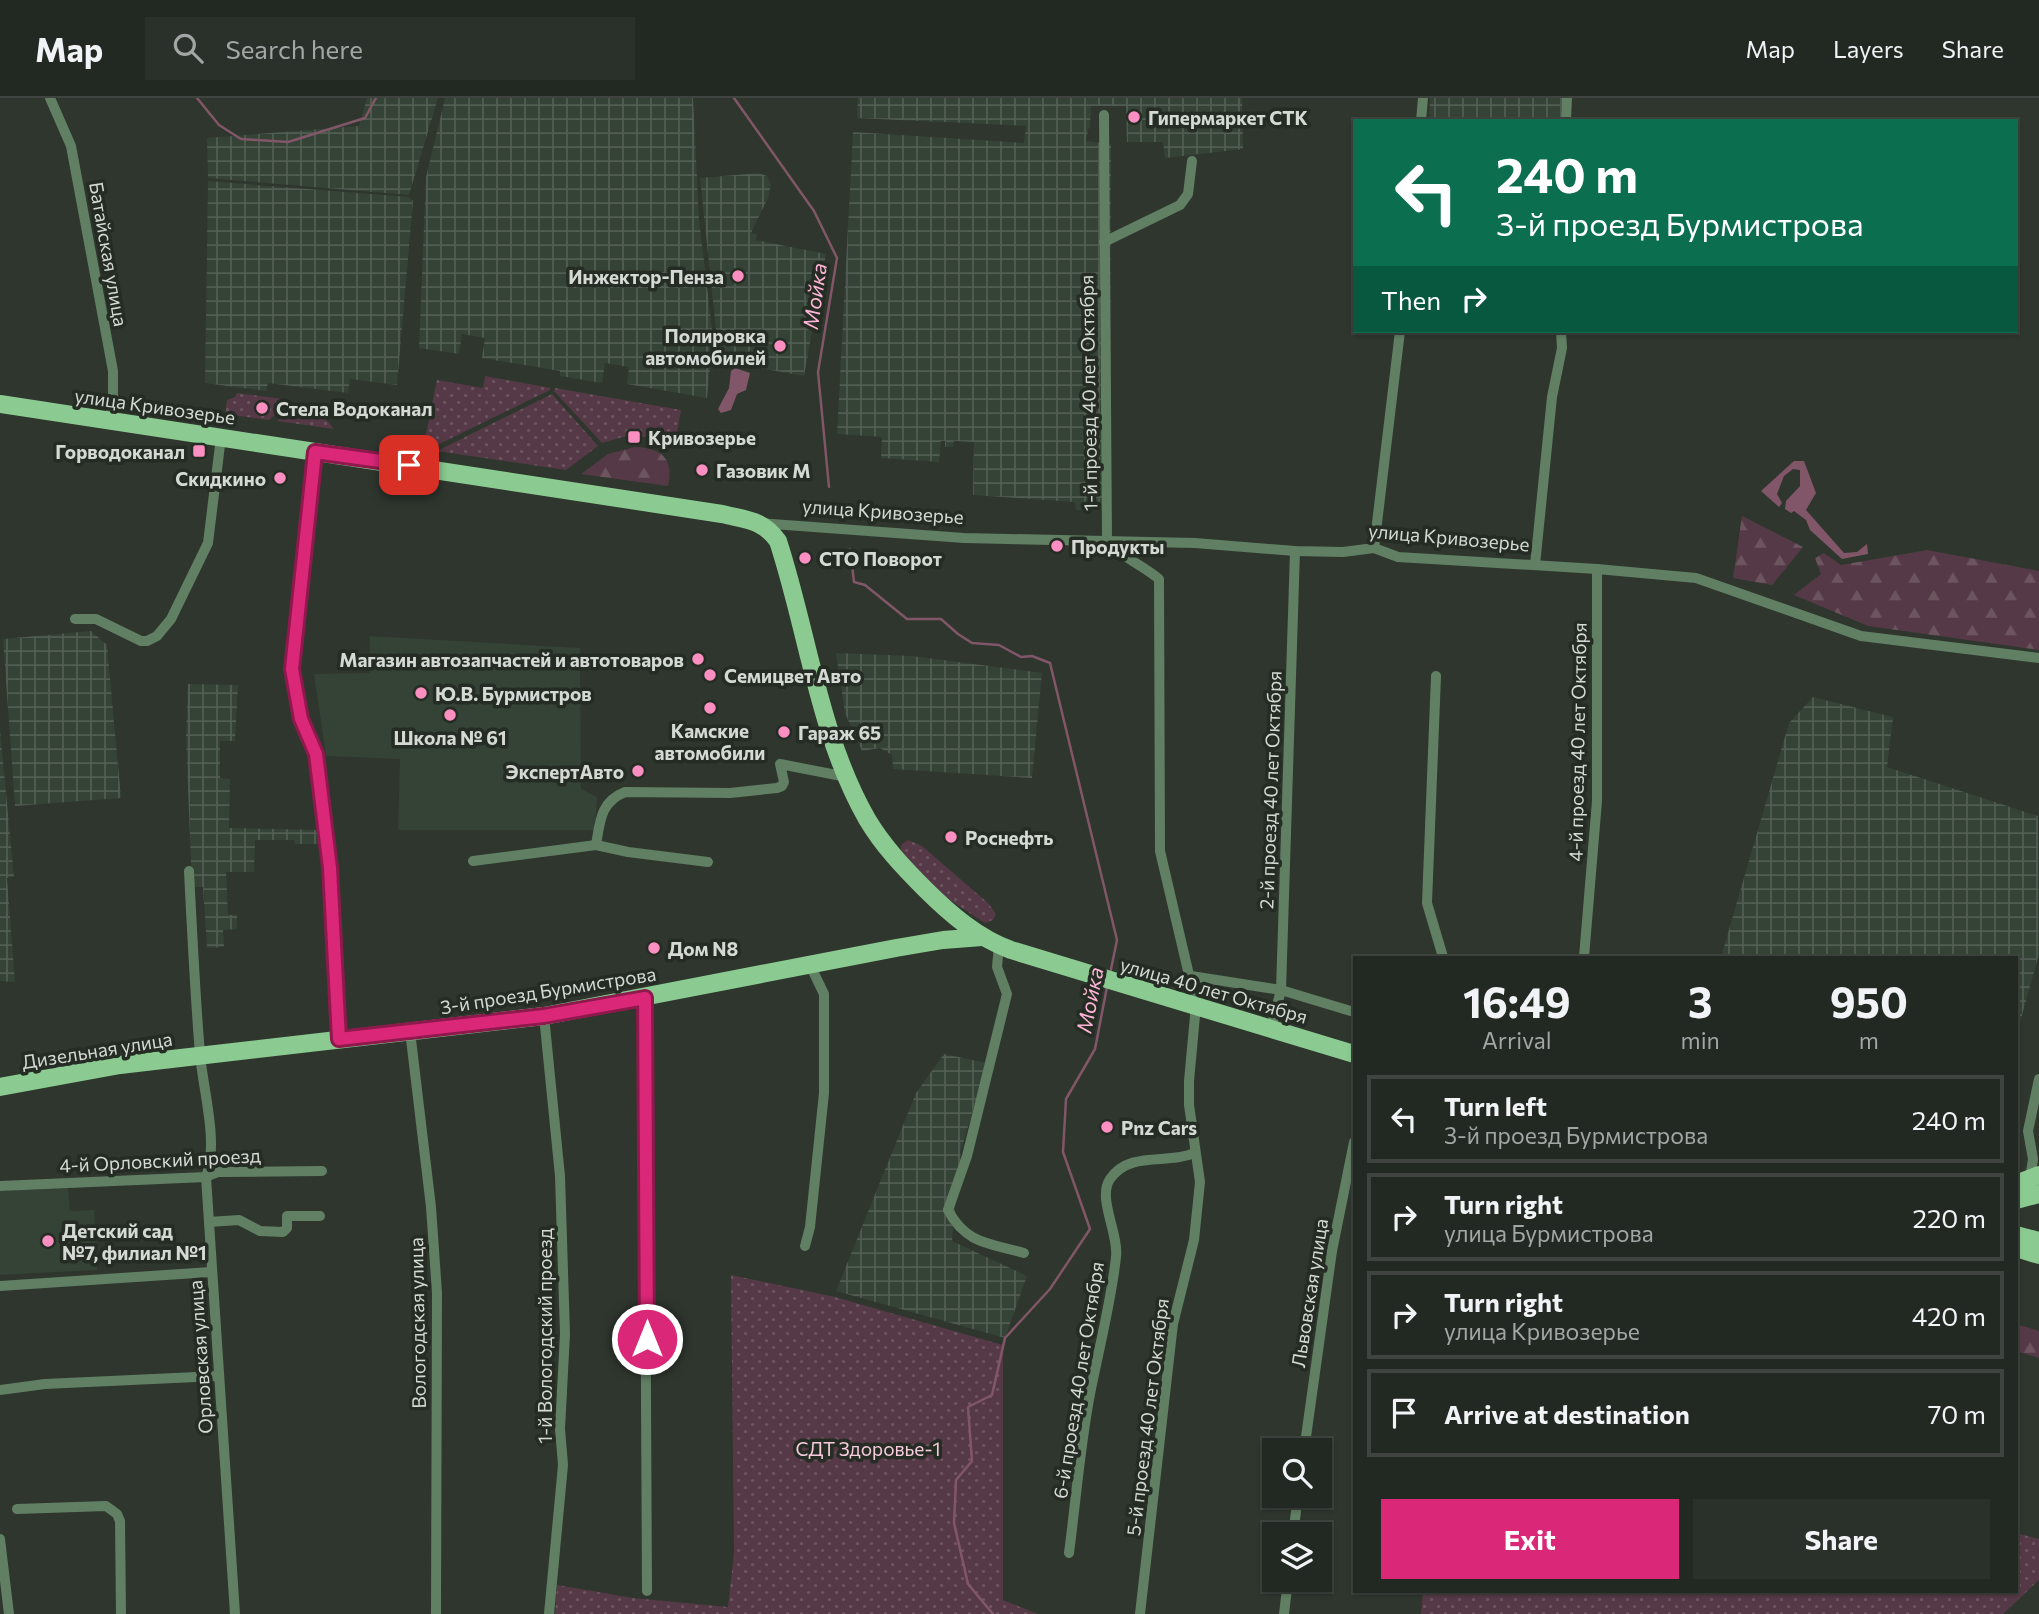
<!DOCTYPE html>
<html lang="en">
<head>
<meta charset="utf-8">
<style>
	:root { --surface:#222822; --page:#2a302a; --text:#f1f3f6; --muted:#a2a6a5; --line:#3f4440; --accent:#db2777 }
	body { margin:0; font-family:Commissioner,sans-serif; background:var(--page); color:var(--text); height:100vh; display:flex; flex-direction:column; font-size:26px; white-space:nowrap }
	* { box-sizing:border-box; margin:0 }
	p { font-size:23px; color:var(--muted) }
	.icon { flex:none; width:38px; height:38px; fill:none; stroke:currentColor; stroke-width:2; stroke-linecap:round; stroke-linejoin:round }
	.map { position:relative; flex:1; overflow:hidden }
	.drawer { position:absolute; left:1353px; top:858px; width:665px; height:637px; display:flex; flex-direction:column; background:var(--surface); border-radius:0px; box-shadow:0 2px 5px #0004,0 0 0 2px var(--line) }
	.drawer>* { flex:none }
	.top-card { position:absolute; left:1353px; top:21px; width:665px; height:214px; border-radius:0px; box-shadow:0 2px 5px #0004,0 0 0 2px var(--line); background:#0b6e4f; color:#fff; overflow:hidden }
	.tools { position:absolute; left:1262px; top:1340px; display:grid; gap:14px }
	.tools a { display:grid; place-items:center; width:70px; height:70px; border-radius:0px; background:var(--surface); box-shadow:0 2px 5px #0004,0 0 0 2px var(--line); font-size:35px }
	.pin { position:absolute; display:grid; place-items:center; width:60px; height:60px; color:#fff; margin:-30px; border-radius:14px; box-shadow:0 4px 10px #0006 }
	.me { position:absolute; width:77px; margin:-38px; rotate:0deg; stroke-linejoin:round; filter:drop-shadow(0 0 5px #0008) }
	.turn { display:flex; align-items:center; gap:24px; height:147px; padding:0 28px; font-size:32px }
	.turn .icon { width:91px; height:91px; stroke-width:2.5 }
	.turn b { display:block; font-size:49px; line-height:60px }
	.then { display:flex; align-items:center; height:66px; padding:0 28px; background:#0003; gap:14px; font-size:26px }
	.eta { display:flex; justify-content:space-evenly; align-items:center; height:119px; text-align:center }
	.eta b { font-size:42px; font-weight:700; line-height:49px }
	.cta { display:flex; gap:14px; margin-top:auto; padding:14px 28px }
	.cta a { flex:1; height:80px; border-radius:0px; background:var(--accent); color:#fff; font-size:28px; font-weight:700; line-height:80px; text-align:center }
	.cta a+a { background:var(--page); color:var(--text) }
	ul { padding:0; list-style:none }
	li { display:flex; align-items:center; gap:21px; height:88px; margin:0 14px 10px; padding:0 14px; border:4px solid var(--line); border-radius:0px }
	li div { flex:1 }
	li b { display:block; font-size:26px }
	li em { font-style:normal }
	header { display:flex; align-items:center; gap:42px; box-sizing:border-box; height:98px; padding:0 35px; background:var(--surface); border-bottom:2px solid var(--line) }
	header strong { font-size:33px }
	nav { display:flex; gap:38px; margin-inline-start:auto; font-size:24px }
	.search { width:490px; height:63px; background:var(--page); display:flex; align-items:center; gap:18px; box-sizing:border-box; padding:0 24px; border-radius:0px; color:var(--muted); font-size:26px }
	.map>svg:first-child { display:block }
</style>
</head>
<body>
<header>
<strong>Map</strong>
<div class="search"><svg class="icon" aria-label="search" viewBox="0 0 24 24"><circle cx="10" cy="10" r="6"/><path d="M15 15l6 6"/></svg>Search here</div>
<nav><a>Map</a><a>Layers</a><a>Share</a></nav>
</header>
<div class="map">
<svg width="2039" height="1516" viewBox="0 0 2039 1516">
	<defs>
		<pattern id="industrial-grid" width="8" height="8" patternUnits="userSpaceOnUse" patternTransform="scale(1.75)"><rect width="8" height="8" fill="#354236"/><path d="M0 4h8M4 0v8" fill="none" stroke="#515d52"/></pattern>
		<pattern id="green-dots" width="8" height="8" patternUnits="userSpaceOnUse" patternTransform="scale(1.75)"><rect width="8" height="8" fill="#563946"/><path d="M2 2h.1M6 6h.1" fill="none" stroke="#6d5560" stroke-width="1.8" stroke-linecap="round"/></pattern>
		<pattern id="forest-firs" width="22" height="20" patternUnits="userSpaceOnUse" patternTransform="scale(1.75)"><rect width="22" height="20" fill="#563946"/><path d="M5 1l3.5 6h-7zM16 11l3.5 6h-7z" fill="#6d5560"/></pattern>
	</defs>
	<rect width="100%" height="100%" fill="#2e362e"/>
	<!-- built -->
	<g fill="#354236">
		<path d="M 370,538 L 580,550 L 581,691 L 597,699 L 595,732 L 398,732 L 400,661 L 326,658 L 314,576 L 370,575 Z"/>
		<path d="M 68,1090 L 70,1113 L 94,1112 L 97,1172 L 0,1177 L 0,1093 Z"/>
	</g>
	<!-- industrial -->
	<g fill="url(#industrial-grid)">
		<path d="M 367,0 L 438,0 L 409,97 L 208,80 L 207,40 L 359,28 Z"/>
		<path d="M 445,0 L 693,0 L 699,121 L 713,239 L 707,300 L 627,286 L 629,269 L 605,265 L 602,285 L 560,278 L 560,273 L 482,260 L 485,240 L 462,236 L 459,256 L 419,250 L 426,79 Z"/>
		<path d="M 858,0 L 1242,0 L 1243,51 L 1165,60 L 1163,44 L 1127,44 L 1126,8 L 1091,8 L 1090,30 L 1088,31 L 1086,43 L 1111,46 L 1110,410 L 1076,412 L 1075,404 L 973,397 L 974,344 L 954,343 L 953,349 L 945,349 L 945,343 L 941,343 L 939,364 L 881,360 L 882,339 L 837,336 L 853,34 L 1024,45 L 1026,28 L 857,20 Z"/>
		<path d="M 1430,0 L 1562,0 L 1561,23 L 1429,23 Z"/>
		<path d="M 759,75 L 767,78 L 771,86 L 768,100 L 751,135 L 757,136 L 756,142 L 826,156 L 804,278 L 715,262 L 716,232 L 700,80 Z"/>
		<path d="M 208,83 L 409,99 L 413,103 L 397,287 L 350,281 L 348,295 L 268,285 L 266,293 L 205,285 Z"/>
		<path d="M 91,533 L 107,547 L 121,700 L 15,708 L 3,541 Z"/>
		<path d="M 836,555 L 912,558 L 1042,575 L 1032,680 L 893,671 L 892,657 L 880,650 L 862,653 L 845,615 Z"/>
		<path d="M 188,586 L 238,587 L 235,643 L 220,643 L 220,680 L 230,681 L 229,730 L 320,732 L 320,746 L 295,746 L 294,742 L 255,742 L 254,774 L 226,774 L 228,817 L 237,817 L 237,831 L 223,832 L 224,849 L 207,850 L 203,789 L 192,789 L 186,639 Z"/>
		<path d="M 1813,599 L 1893,619 L 1887,669 L 2038,718 L 2039,856 L 2016,939 L 2016,859 L 1721,859 L 1789,625 Z"/>
		<path d="M 0,632 L 14,779 L 7,780 L 15,884 L 0,883 Z"/>
		<path d="M 944,956 L 987,965 L 961,1052 L 952,1143 L 1027,1178 L 1005,1240 L 836,1193 L 916,995 Z"/>
	</g>
	<!-- green -->
	<g fill="url(#green-dots)">
		<path d="M 485,278 L 551,290 L 550,292 L 429,351 L 423,351 L 437,282 L 483,290 Z"/>
		<path d="M 555,290 L 681,312 L 676,341 L 673,343 L 630,337 L 602,345 L 554,293 Z"/>
		<path d="M 237,295 L 283,301 L 283,310 L 269,322 L 225,316 L 227,302 L 235,299 Z"/>
		<path d="M 552,296 L 598,348 L 566,372 L 437,353 Z"/>
		<path d="M 289,314 L 324,319 L 334,331 L 277,323 Z"/>
		<path d="M 908,742 L 922,748 L 988,805 L 996,816 L 993,822 L 985,825 L 933,791 L 901,753 L 901,747 Z"/>
		<path d="M 731,1177 L 835,1199 L 1003,1247 L 1003,1502 L 1038,1516 L 555,1516 L 557,1487 L 633,1500 L 728,1509 L 734,1454 Z"/>
		<path d="M 2016,1435 L 2039,1441 L 2039,1482 L 2003,1516 L 1421,1516 L 1423,1493 L 2016,1493 Z"/>
	</g>
	<!-- forest -->
	<g fill="url(#forest-firs)">
		<path d="M 635,349 C 662,350 674,361 668,388 L 581,376 L 608,356 Z"/>
		<path d="M 1742,418 L 1803,449 L 1772,487 L 1733,480 Z"/>
		<path d="M 1927,452 L 2039,473 L 2039,552 L 1868,528 L 1794,497 L 1821,476 L 1815,460 L 1824,455 L 1841,467 Z"/>
		<path d="M 2016,1226 L 2039,1233 L 2039,1260 L 2016,1253 Z"/>
	</g>
	<!-- water -->
	<g fill="#825669">
		<path d="M 735,270 L 750,275 L 746,292 L 737,296 L 731,312 L 721,315 L 718,311 L 729,290 L 731,273 Z"/>
		<path d="M 1794,363 L 1804,363 L 1816,395 L 1806,412 L 1844,455 L 1857,454 L 1867,446 L 1868,456 L 1842,461 L 1810,432 L 1806,422 L 1794,413 L 1791,415 L 1785,411 L 1786,403 L 1800,388 L 1800,372 L 1793,371 L 1784,378 L 1777,396 L 1782,405 L 1779,409 L 1761,393 Z"/>
	</g>
	<g fill="none" stroke-linecap="round" stroke-linejoin="round">
		<!-- stream -->
		<g stroke="#825669" stroke-width="2.5">
			<path d="M 197,0 L 219,27 L 241,41 L 288,44 L 365,20 L 376,0"/>
			<path d="M 734,0 L 814,113 L 837,160 L 818,274 L 829,389"/>
			<path d="M 850,451 L 854,484 L 865,487 L 907,521 L 941,521 L 958,536 L 972,545 L 999,547 L 1021,559 L 1032,558 L 1050,565 L 1117,842 L 1110,876"/>
			<path d="M 993,1516 L 968,1486 L 954,1425 L 956,1382 L 972,1363 L 968,1309 L 992,1297 L 1005,1240 L 1050,1191 L 1090,1131 L 1063,1054 L 1066,1001 L 1095,951 L 1107,889"/>
		</g>
		<!-- minor -->
		<g stroke="#617f63" stroke-width="10">
			<path d="M 50,0 L 71,48 L 113,273 L 113,302 L 109,323"/>
			<path d="M 1104,17 L 1107,442 C 1122,460 1141,466 1159,481 L 1160,753 L 1196,907 L 1189,983 L 1189,1007 L 1200,1084 L 1194,1142 L 1173,1226 L 1140,1516"/>
			<path d="M 1421,23 L 1423,0"/>
			<path d="M 1566,23 L 1567,0"/>
			<path d="M 1104,144 L 1180,107 L 1188,96 L 1192,63"/>
			<path d="M 315,354 L 292,571 L 295,593 L 301,621 L 316,656 L 330,770 L 339,941"/>
			<path d="M 760,425 L 964,440 L 1195,445 L 1295,453 L 1343,454 L 1374,450 L 1398,459 L 1597,471 L 1696,480 L 1861,538 L 2039,560"/>
			<path d="M 1374,450 L 1400,233"/>
			<path d="M 1535,467 L 1552,299 L 1562,250 L 1561,233"/>
			<path d="M 75,521 L 96,521 L 141,543 L 147,543 L 157,538 L 171,521 L 208,445 L 221,339"/>
			<path d="M 1436,578 L 1427,805 L 1443,859"/>
			<path d="M 596,747 C 600,724 600,704 625,694 L 730,695 L 777,690 L 782,688 L 784,684 L 780,666 L 847,679"/>
			<path d="M 473,763 L 596,747 L 628,754 L 708,764"/>
			<path d="M 189,773 C 192,834 195,895 200,956 C 203,992 219,1045 206,1079 L 235,1516"/>
			<path d="M 999,847 L 997,869 L 1007,896 L 967,1058 L 948,1112 C 966,1146 989,1145 1024,1155"/>
			<path d="M 1584,859 L 1597,703 L 1597,471"/>
			<path d="M 1191,878 L 1281,892 L 1354,914"/>
			<path d="M 644,900 L 647,1493"/>
			<path d="M 544,918 L 560,1078 L 565,1236 L 560,1331 L 563,1367 L 549,1516"/>
			<path d="M 1271,930 L 1281,892 L 1295,453"/>
			<path d="M 410,933 L 431,1109 L 437,1195 L 436,1516"/>
			<path d="M 2030,1081 L 2033,1061 L 2028,1033 L 2039,981"/>
			<path d="M 0,1088 L 206,1079 L 218,1074 L 322,1073"/>
			<path d="M 209,1124 L 239,1122 L 260,1133 L 283,1134 L 287,1130 L 287,1118 L 320,1118"/>
			<path d="M 805,1148 L 810,1129 L 824,995 L 824,896 L 810,867"/>
			<path d="M 0,1188 L 211,1174"/>
			<path d="M 0,1292 L 45,1286 L 218,1278"/>
			<path d="M 1304,1353 L 1332,1153 L 1354,1044"/>
			<path d="M 17,1411 L 106,1408 L 117,1416 L 120,1423 L 121,1516"/>
			<path d="M 1293,1437 L 1298,1398"/>
			<path d="M 0,1441 L 9,1516"/>
			<path d="M 1069,1455 C 1076,1402 1080,1348 1090,1296 C 1099,1250 1111,1205 1116,1159 C 1119,1136 1097,1100 1110,1081 C 1130,1052 1168,1067 1194,1055"/>
			<path d="M 1284,1516 L 1288,1482"/>
		</g>
		<!-- primary -->
		<g stroke="#8bcb91" stroke-width="18">
			<path d="M 0,306 L 722,416 C 746,422 762,421 778,443 C 808,535 819,637 867,721 C 883,748 904,770 925,791 C 950,816 978,840 1011,852 L 1354,956"/>
			<path d="M 0,989 L 120,967 L 544,918 L 896,850 L 943,842 L 982,839"/>
			<path d="M 2016,1086 L 2039,1077"/>
			<path d="M 2016,1102 L 2039,1096"/>
			<path d="M 2016,1137 L 2039,1143"/>
			<path d="M 2016,1150 L 2039,1157"/>
		</g>
	</g>
	<g fill="none" stroke-linecap="round" stroke-linejoin="round">
		<!-- route casing -->
		<g stroke="#8e194d" stroke-width="18">
			<path id="route" d="M 409,367 L 315,354 L 292,571 L 301,621 L 316,656 L 330,770 L 339,941 L 544,918 L 645,900 L 647,1241"/>
		</g>
		<!-- route -->
		<use href="#route" stroke="#db2777" stroke-width="12"/>
	</g>
	<!-- markers -->
	<g fill="#fc8fc1" stroke="#242c24" stroke-width="2.5">
		<circle cx="1134" cy="19" r="7"/>
		<circle cx="738" cy="178" r="7"/>
		<circle cx="780" cy="248" r="7"/>
		<circle cx="262" cy="310" r="7"/>
		<rect x="627" y="332" width="14" height="14" rx="3.5"/>
		<rect x="192" y="346" width="14" height="14" rx="3.5"/>
		<circle cx="702" cy="372" r="7"/>
		<circle cx="280" cy="380" r="7"/>
		<circle cx="1057" cy="448" r="7"/>
		<circle cx="805" cy="460" r="7"/>
		<circle cx="698" cy="561" r="7"/>
		<circle cx="710" cy="577" r="7"/>
		<circle cx="421" cy="595" r="7"/>
		<circle cx="710" cy="610" r="7"/>
		<circle cx="450" cy="617" r="7"/>
		<circle cx="784" cy="634" r="7"/>
		<circle cx="638" cy="673" r="7"/>
		<circle cx="951" cy="739" r="7"/>
		<circle cx="654" cy="850" r="7"/>
		<circle cx="1107" cy="1029" r="7"/>
		<circle cx="48" cy="1143" r="7"/>
	</g>
	<g text-anchor="middle" dominant-baseline="central" stroke-width="7" stroke-linejoin="round" paint-order="stroke">
		<!-- poi labels -->
		<g font-size="19" font-weight="bold" fill="#d4d9d4" stroke="#242c24" text-anchor="start">
			<text x="1148" y="19">Гипермаркет СТК</text>
			<text x="724" y="178" text-anchor="end">Инжектор-Пенза</text>
			<text x="766" y="237" text-anchor="end">Полировка<tspan x="766" dy="22">автомобилей</tspan></text>
			<text x="276" y="310">Стела Водоканал</text>
			<text x="648" y="339">Кривозерье</text>
			<text x="185" y="353" text-anchor="end">Горводоканал</text>
			<text x="716" y="372">Газовик М</text>
			<text x="266" y="380" text-anchor="end">Скидкино</text>
			<text x="1071" y="448">Продукты</text>
			<text x="819" y="460">СТО Поворот</text>
			<text x="684" y="561" text-anchor="end">Магазин автозапчастей и автотоваров</text>
			<text x="724" y="577">Семицвет Авто</text>
			<text x="435" y="595">Ю.В. Бурмистров</text>
			<text x="710" y="632" text-anchor="middle">Камские<tspan x="710" dy="22">автомобили</tspan></text>
			<text x="798" y="634">Гараж 65</text>
			<text x="450" y="639" text-anchor="middle">Школа № 61</text>
			<text x="624" y="673" text-anchor="end">ЭкспертАвто</text>
			<text x="965" y="739">Роснефть</text>
			<text x="668" y="850">Дом N8</text>
			<text x="1121" y="1029">Pnz Cars</text>
			<text x="62" y="1132">Детский сад<tspan x="62" dy="22">№7, филиал №1</tspan></text>
		</g>
		<!-- street labels -->
		<g font-size="19" fill="#d4d9d4" stroke="#242c24">
			<text transform="translate(109 156) rotate(80)">Батайская улица</text>
			<text transform="translate(1088 295) rotate(-91)">1-й проезд 40 лет Октября</text>
			<text transform="translate(155 308) rotate(8)">улица Кривозерье</text>
			<text transform="translate(883 413) rotate(4)">улица Кривозерье</text>
			<text transform="translate(1449 439) rotate(5)">улица Кривозерье</text>
			<text transform="translate(1577 644) rotate(-89)">4-й проезд 40 лет Октября</text>
			<text transform="translate(1270 692) rotate(-88)">2-й проезд 40 лет Октября</text>
			<text transform="translate(548 892) rotate(-9)">3-й проезд Бурмистрова</text>
			<text transform="translate(1214 892) rotate(16)">улица 40 лет Октября</text>
			<text transform="translate(97 952) rotate(-9)">Дизельная улица</text>
			<text transform="translate(160 1062) rotate(-3)">4-й Орловский проезд</text>
			<text transform="translate(1309 1195) rotate(-81)">Львовская улица</text>
			<text transform="translate(417 1225) rotate(-91)">Вологодская улица</text>
			<text transform="translate(544 1238) rotate(-90)">1-й Вологодский проезд</text>
			<text transform="translate(200 1259) rotate(-94)">Орловская улица</text>
			<text transform="translate(1078 1282) rotate(-81)">6-й проезд 40 лет Октября</text>
			<text transform="translate(1147 1319) rotate(-83)">5-й проезд 40 лет Октября</text>
		</g>
		<!-- park labels -->
		<g font-size="19" fill="#f7cadd" stroke="#242c24">
			<text x="868" y="1350">СДТ Здоровье-1</text>
		</g>
		<!-- water labels -->
		<g font-size="21" font-style="italic" fill="#ffb5d5" stroke="#242c24">
			<text transform="translate(814 198) rotate(-82)">Мойка</text>
			<text transform="translate(1089 902) rotate(-79)">Мойка</text>
		</g>
	</g>
</svg>
<div class="tools">
<a><svg class="icon" aria-label="search" viewBox="0 0 24 24"><circle cx="10" cy="10" r="6"/><path d="M15 15l6 6"/></svg></a>
<a><svg class="icon" aria-label="layers" viewBox="0 0 24 24"><path d="M12 4l9 5-9 5-9-5zM3 14l9 5 9-5"/></svg></a>
</div>
<div class="pin" style="left:409px;top:367px;background:#d93025"><svg class="icon" aria-label="arrive" viewBox="0 0 24 24"><path d="M6 21V4h12l-3 4 3 4H6"/></svg></div>
<svg class="me" style="left:647px;top:1241px" viewBox="-20 -20 40 40"><circle r="17" fill="#db2777" stroke="#fff" stroke-width="3"/><path d="M0-11L8 9 0 5-8 9z" fill="#fff"/></svg>
<div class="top-card">
<div class="turn"><svg class="icon" aria-label="left" viewBox="0 0 24 24"><path d="M17 20v-9H6M10 6l-5 5 5 5"/></svg><div><b>240 m</b>3-й проезд Бурмистрова</div></div>
<div class="then">Then<svg class="icon" aria-label="right" viewBox="0 0 24 24"><path d="M7 20v-9h11M14 6l5 5-5 5"/></svg></div>
</div>
<section class="drawer">
<div class="eta">
<div><b>16:49</b><p>Arrival</p></div>
<div><b>3</b><p>min</p></div>
<div><b>950</b><p>m</p></div>
</div>
<ul>
<li><svg class="icon" aria-label="left" viewBox="0 0 24 24"><path d="M17 20v-9H6M10 6l-5 5 5 5"/></svg><div><b>Turn left</b><p>3-й проезд Бурмистрова</p></div><em>240 m</em></li>
<li><svg class="icon" aria-label="right" viewBox="0 0 24 24"><path d="M7 20v-9h11M14 6l5 5-5 5"/></svg><div><b>Turn right</b><p>улица Бурмистрова</p></div><em>220 m</em></li>
<li><svg class="icon" aria-label="right" viewBox="0 0 24 24"><path d="M7 20v-9h11M14 6l5 5-5 5"/></svg><div><b>Turn right</b><p>улица Кривозерье</p></div><em>420 m</em></li>
<li><svg class="icon" aria-label="arrive" viewBox="0 0 24 24"><path d="M6 21V4h12l-3 4 3 4H6"/></svg><div><b>Arrive at destination</b></div><em>70 m</em></li>
</ul>
<div class="cta"><a>Exit</a><a>Share</a></div>
</section>
</div>
</body>
</html>
